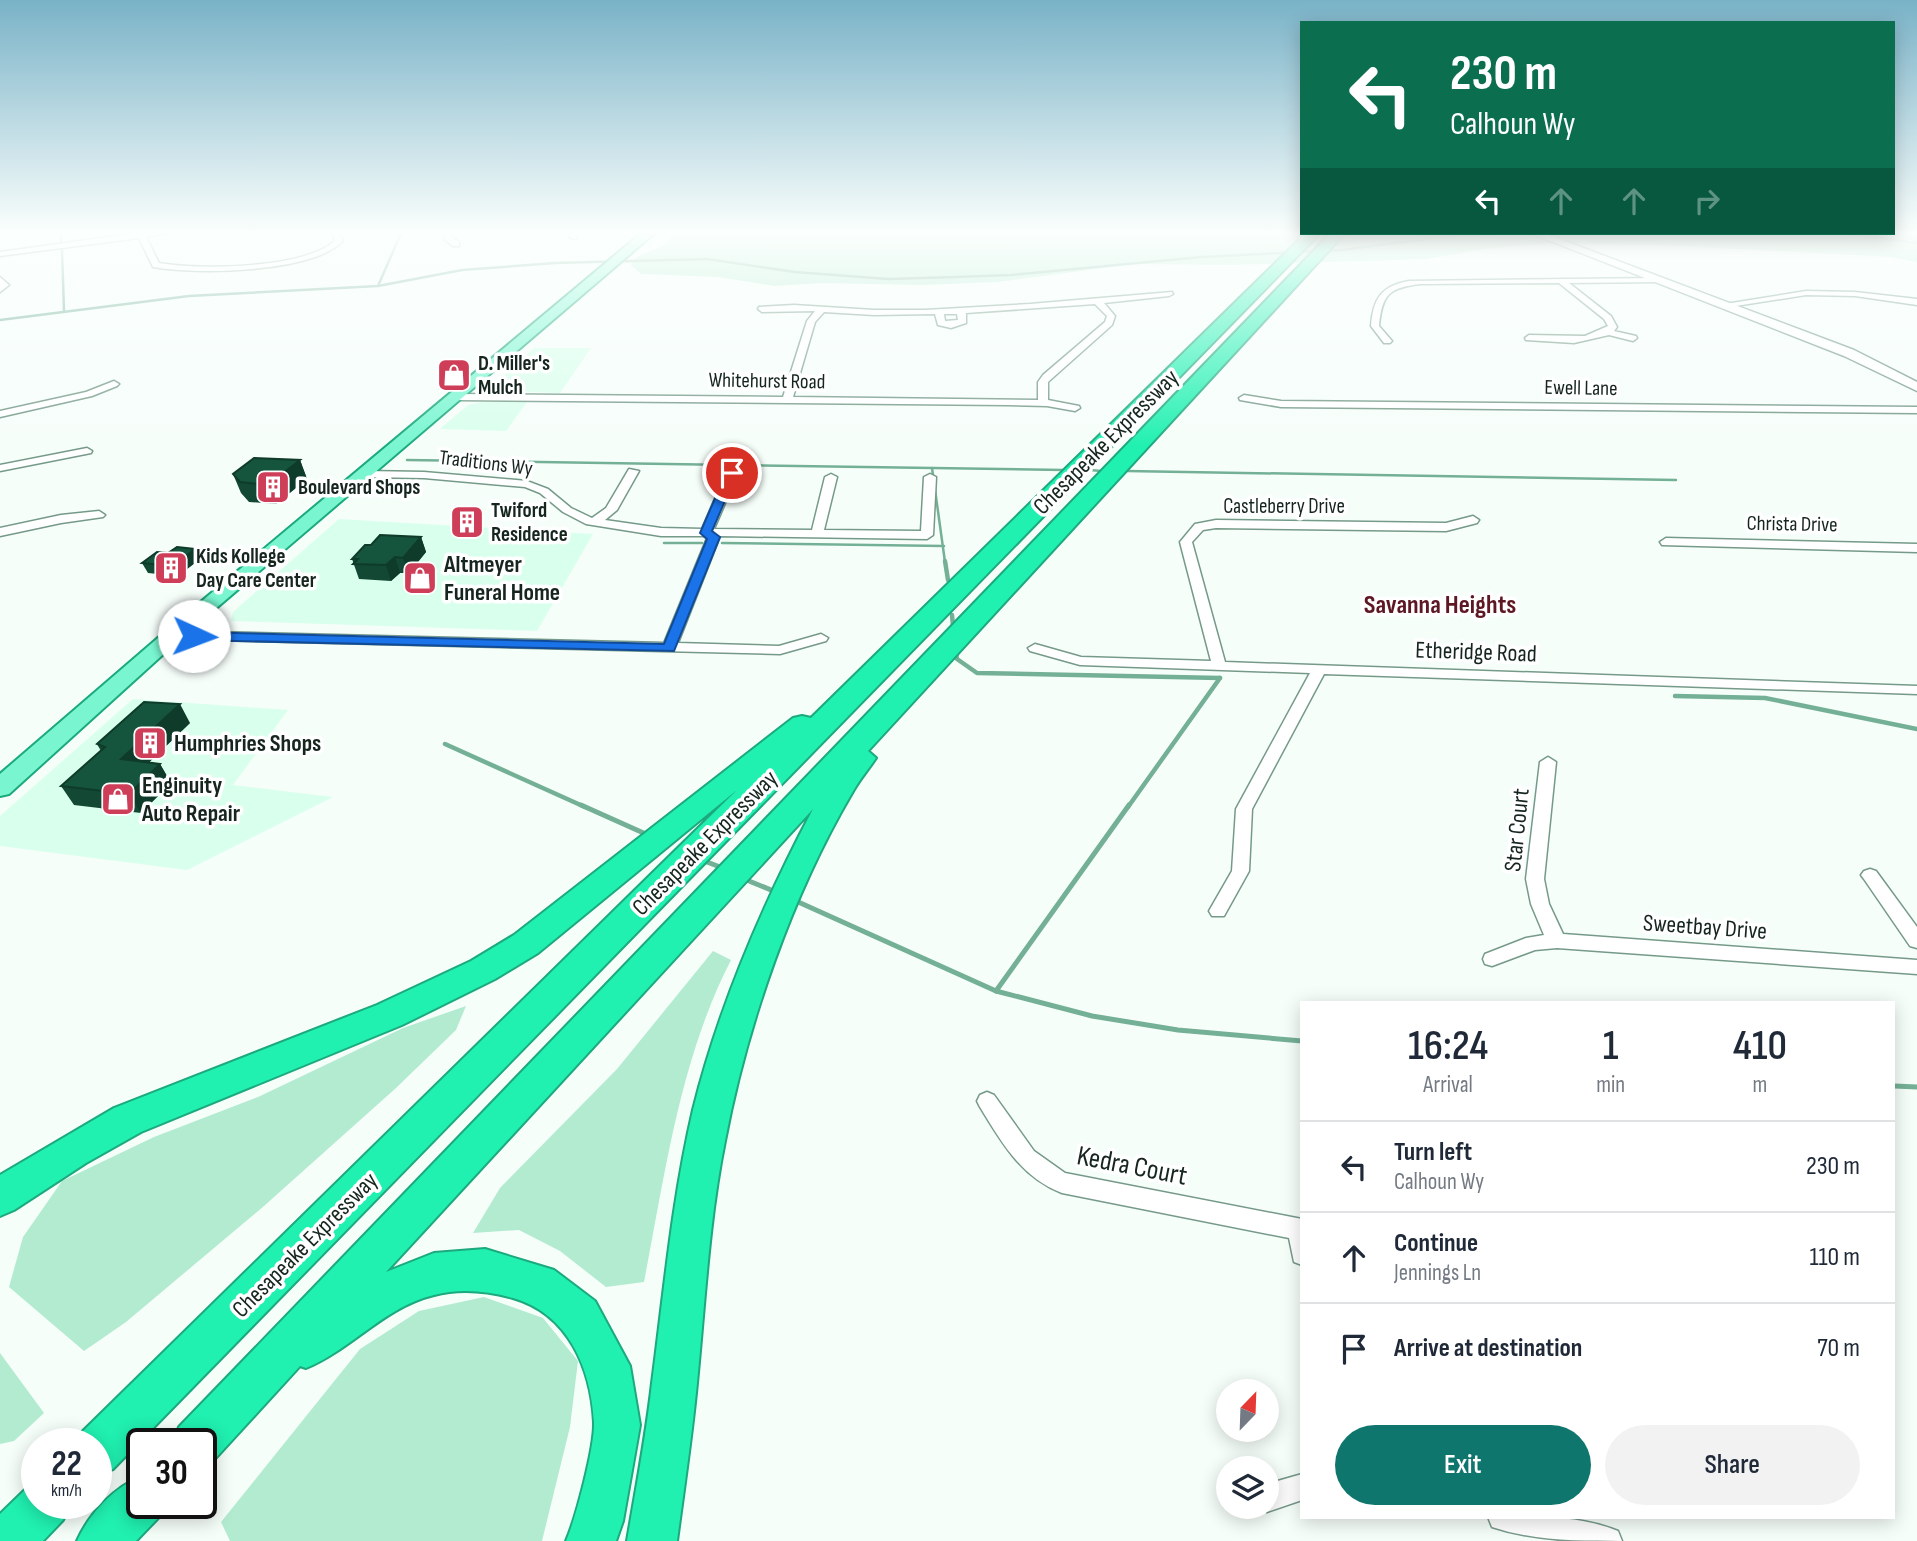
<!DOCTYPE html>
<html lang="en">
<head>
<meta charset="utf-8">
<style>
	:root { --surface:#fff; --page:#f2f2f3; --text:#1f2937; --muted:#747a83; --line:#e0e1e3; --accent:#0f766e }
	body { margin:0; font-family:"Sofia Sans Condensed",sans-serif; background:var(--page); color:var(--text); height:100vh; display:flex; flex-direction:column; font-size:26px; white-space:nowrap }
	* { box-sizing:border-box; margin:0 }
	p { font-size:23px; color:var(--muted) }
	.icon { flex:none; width:38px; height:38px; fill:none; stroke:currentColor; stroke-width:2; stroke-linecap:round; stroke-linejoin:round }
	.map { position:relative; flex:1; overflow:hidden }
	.sheet { position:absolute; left:1300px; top:1001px; width:595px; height:518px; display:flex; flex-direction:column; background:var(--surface); border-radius:0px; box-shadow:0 4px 18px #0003 }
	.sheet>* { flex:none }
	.top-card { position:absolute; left:1300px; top:21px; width:595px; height:214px; border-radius:0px; box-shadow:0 4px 18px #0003; background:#0b6e4f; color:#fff; overflow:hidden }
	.needle { width:46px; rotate:23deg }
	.tools { position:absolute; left:1216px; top:1379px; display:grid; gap:14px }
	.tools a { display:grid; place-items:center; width:63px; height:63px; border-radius:50%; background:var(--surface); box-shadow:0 4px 18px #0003; font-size:35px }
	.speed { position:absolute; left:21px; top:1428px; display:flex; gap:14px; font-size:35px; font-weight:700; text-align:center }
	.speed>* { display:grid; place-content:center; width:91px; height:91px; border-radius:50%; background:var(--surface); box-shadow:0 4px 18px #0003; line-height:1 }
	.speed small { font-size:18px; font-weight:400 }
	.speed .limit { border:4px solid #111; border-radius:10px; background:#fff; color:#111 }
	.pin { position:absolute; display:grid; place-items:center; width:60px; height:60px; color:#fff; margin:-30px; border:4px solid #fff; border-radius:50%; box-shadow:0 2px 7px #0007 }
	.me { position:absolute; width:77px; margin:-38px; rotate:92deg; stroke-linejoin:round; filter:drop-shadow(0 0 5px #0008) }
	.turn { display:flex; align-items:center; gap:24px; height:147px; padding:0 35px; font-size:32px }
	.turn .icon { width:91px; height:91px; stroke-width:2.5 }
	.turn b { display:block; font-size:49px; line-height:60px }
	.lanes { display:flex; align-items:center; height:66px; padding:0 35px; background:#0003; justify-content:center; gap:35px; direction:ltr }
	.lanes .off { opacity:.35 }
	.eta { display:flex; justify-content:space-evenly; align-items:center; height:119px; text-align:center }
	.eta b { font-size:42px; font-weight:600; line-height:49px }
	.cta { display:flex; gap:14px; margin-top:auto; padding:14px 35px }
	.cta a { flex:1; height:80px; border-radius:42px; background:var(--accent); color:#fff; font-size:28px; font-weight:600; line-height:80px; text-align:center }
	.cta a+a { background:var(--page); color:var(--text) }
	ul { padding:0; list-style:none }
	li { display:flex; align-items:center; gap:21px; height:91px; padding:0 35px; border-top:2px solid var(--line) }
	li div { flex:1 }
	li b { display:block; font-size:26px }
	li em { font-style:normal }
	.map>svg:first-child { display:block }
</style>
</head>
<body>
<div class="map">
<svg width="1917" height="1541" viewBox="0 0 1917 1541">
	<rect width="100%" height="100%" fill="#f6fefa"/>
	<!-- built -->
	<g fill="#d9ffed">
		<path d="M 534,348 L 591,348 L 560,393 L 493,390 L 493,386 Z"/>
		<path d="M 482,402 L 527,402 L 506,431 L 440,429 L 468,405 Z"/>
		<path d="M 339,519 L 593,534 L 537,631 L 231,621 L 233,612 Z"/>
		<path d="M 133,699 L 288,710 L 233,785 L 333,797 L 187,870 L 0,846 L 0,816 Z"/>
	</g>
	<!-- green -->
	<g fill="#b3ebd1">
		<path d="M 679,231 L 1917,231 L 1917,262 L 1890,257 L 1663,245 L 1547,243 L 1485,249 L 1426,259 L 1230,265 L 1134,264 L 997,282 L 922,285 L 821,283 L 775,286 L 718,277 L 641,274 L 631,265 C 637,251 655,253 666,243 C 672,238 671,234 679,231 Z"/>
		<path d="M 713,951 L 731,960 C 680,1059 665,1174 644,1282 L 606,1287 L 560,1251 L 519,1230 L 473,1233 L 500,1188 L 617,1069 Z"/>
		<path d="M 466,1006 L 456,1030 L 396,1088 L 264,1206 L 126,1322 L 84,1351 L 9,1287 L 23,1237 L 62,1181 L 154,1137 L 258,1097 L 403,1028 Z"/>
		<path d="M 484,1297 L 543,1318 L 578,1361 L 570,1427 L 542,1541 L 230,1541 L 221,1522 L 360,1349 L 419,1311 Z"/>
		<path d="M 0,1353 L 44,1413 L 14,1441 L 0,1444 Z"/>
	</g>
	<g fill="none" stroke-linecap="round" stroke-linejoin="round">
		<!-- stream-far2 -->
		<g stroke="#74b096" stroke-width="2.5">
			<path d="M 61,231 L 61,246"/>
			<path d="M 1842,233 L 1917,243"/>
			<path d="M 62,249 L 64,311"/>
			<path d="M 378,286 L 402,231"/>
			<path d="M 0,320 L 189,296 L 378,286 L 462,270 L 555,263 L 707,259 L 795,272 L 888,279 L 955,277 L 1011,275 L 1201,257 L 1342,250 L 1450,236 L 1512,233"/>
			<path d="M 407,460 L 1064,470"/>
			<path d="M 932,468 L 945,562"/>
			<path d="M 1090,470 L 1101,471"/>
			<path d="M 1127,471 L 1676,480"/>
			<path d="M 664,543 L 702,543"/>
			<path d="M 722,543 L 944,546"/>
		</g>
		<!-- stream-far1 -->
		<g stroke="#74b096" stroke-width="4.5">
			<path d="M 945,561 L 948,580"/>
			<path d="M 952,615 L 953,626"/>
			<path d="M 956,654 L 957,659 L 977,673 L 1220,678"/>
			<path d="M 1675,696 L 1765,698 L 1917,729"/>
			<path d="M 445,744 L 585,807"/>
			<path d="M 1128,807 L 1220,678"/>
		</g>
		<!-- stream -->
		<g stroke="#74b096" stroke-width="5">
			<path d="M 581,805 L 648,835"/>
			<path d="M 707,862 L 720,867"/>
			<path d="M 749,881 L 776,892"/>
			<path d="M 796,901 L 996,991 L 1092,1016 L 1178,1030 L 1302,1041"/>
			<path d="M 996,991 L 1129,805"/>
			<path d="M 1894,1086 L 1917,1087"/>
		</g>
		<!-- street casing -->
		<g stroke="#769a89" stroke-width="3">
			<g id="street">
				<path d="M 135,231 L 175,231 L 146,237 L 159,263 C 200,270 303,269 335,241 L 332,233 L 338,233 L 343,241 C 312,273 196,275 153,267 L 139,238 L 0,256 L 0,252 L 137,233 Z"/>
				<path d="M 446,231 L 454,231 L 451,236 L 459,242 L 459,246 L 453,246 L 444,239 Z"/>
				<path d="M 571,231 L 579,231 L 576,239 L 569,237 Z"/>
				<path d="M 0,277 L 9,285 L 0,292 Z"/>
				<path d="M 1656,278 L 1659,282 L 1569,283 L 1611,316 L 1617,327 L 1614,331 L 1636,336 L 1637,338 L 1633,341 L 1609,335 L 1574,343 L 1526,340 L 1525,338 L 1529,335 L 1585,336 L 1608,326 L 1604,319 L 1559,283 L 1420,284 C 1389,288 1382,294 1379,326 L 1392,341 L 1390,343 L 1384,343 L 1371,326 C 1373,299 1381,286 1409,281 Z"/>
				<path d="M 1806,291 L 1855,292 L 1917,299 L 1917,305 L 1855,296 L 1806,295 L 1723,308 L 1719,305 Z"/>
				<path d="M 1172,292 L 1173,294 L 1169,296 L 1104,303 L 1115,316 L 1112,325 L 1048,382 L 1048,400 L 1079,406 L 1080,408 L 1075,411 L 1047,406 L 1008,405 L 457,400 L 452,397 L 457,394 L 783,397 L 807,321 L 815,311 L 762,312 L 758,309 L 759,307 L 794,305 L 874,310 L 925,310 L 1030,304 ZM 1095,304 L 1107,316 L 1105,322 L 1043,375 L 1038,382 L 1038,400 L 793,397 L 815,322 L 824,312 L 874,315 L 935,314 L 938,325 L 951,328 L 966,323 L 966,313 ZM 944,314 L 957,314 L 958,320 L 945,321 Z"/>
				<path d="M 114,381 L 119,384 L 117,386 L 92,396 L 0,417 L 0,411 L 86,392 Z"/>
				<path d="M 1244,395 L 1281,401 L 1917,407 L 1917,413 L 1281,407 L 1240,400 L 1239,398 Z"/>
				<path d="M 87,448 L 92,451 L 91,453 L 0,471 L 0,465 Z"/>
				<path d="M 629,469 L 639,471 L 617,510 L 605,520 L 661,528 L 702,529 L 726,473 L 732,470 L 738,473 L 714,529 L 812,530 L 825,477 L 831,474 L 837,477 L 824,530 L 921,531 L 924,477 L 930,474 L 936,477 L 933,535 L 927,539 L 720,536 L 678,643 L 779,646 L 821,634 L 828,638 L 826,641 L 780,654 L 173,639 L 166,635 L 173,631 L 664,643 L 707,538 L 703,536 L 661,536 L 586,524 L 563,512 L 540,493 L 525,487 L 424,478 L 365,477 L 359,474 L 365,471 L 424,472 L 527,481 L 548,489 L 571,508 L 592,518 L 606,508 Z"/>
				<path d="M 99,511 L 105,515 L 103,517 L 61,523 L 0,536 L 0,528 L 61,515 Z"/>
				<path d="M 1473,516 L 1479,520 L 1477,523 L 1446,531 L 1216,528 L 1203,530 L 1192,542 L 1225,662 L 1917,686 L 1917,694 L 1324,674 L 1252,809 L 1249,871 L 1224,916 L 1212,916 L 1209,911 L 1232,871 L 1236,809 L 1310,673 L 1080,665 L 1030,651 L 1028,648 L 1035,644 L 1081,657 L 1211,661 L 1180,542 L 1195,524 L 1216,520 L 1446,523 Z"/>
				<path d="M 1666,538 L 1917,544 L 1917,552 L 1662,545 L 1660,542 Z"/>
				<path d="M 1548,757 L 1556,762 L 1544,879 L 1549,904 L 1563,934 L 1917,960 L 1917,974 L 1557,948 L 1535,950 L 1492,966 L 1485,964 L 1483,959 L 1485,954 L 1526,938 L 1544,935 L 1531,904 L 1526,879 L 1540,762 Z"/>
				<path d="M 1870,869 L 1876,871 L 1917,927 L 1917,948 L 1910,946 L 1864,879 L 1861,875 L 1864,871 Z"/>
				<path d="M 987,1092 L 994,1095 L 1034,1151 L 1065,1173 L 1302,1219 L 1302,1265 L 1294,1262 L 1289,1238 L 1062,1193 C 1021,1177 1002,1143 980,1107 L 977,1101 L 980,1095 Z"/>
				<path d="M 1302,1474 L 1302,1500 L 1267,1512 L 1257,1508 L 1267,1507 L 1267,1484 Z"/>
				<path d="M 1488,1517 C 1532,1517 1576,1514 1618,1531 L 1622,1541 C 1578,1541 1534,1541 1492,1527 Z"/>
			</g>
		</g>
		<!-- secondary casing -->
		<g stroke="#769a89" stroke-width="3">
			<path id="secondary" d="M 1530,233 L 1544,233 L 1854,350 L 1917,382 L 1917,391 L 1844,356 Z"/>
		</g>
		<!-- primary casing -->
		<g stroke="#1ca97d" stroke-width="4">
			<path id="primary" d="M 644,231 L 657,231 L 180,639 L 9,794 L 0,796 L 0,774 L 166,631 Z"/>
		</g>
		<!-- highway casing -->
		<g stroke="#1ca97d" stroke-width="4">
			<g id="highway">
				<path d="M 1306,233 L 1320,233 L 113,1469 L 96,1475 L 96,1444 L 76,1444 L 79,1435 L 737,790 L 538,953 L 495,979 L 402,1025 L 141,1132 L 86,1163 L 14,1210 L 0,1216 L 0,1175 L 114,1108 L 377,1005 L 471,961 L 514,935 L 793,718 L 802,716 L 811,718 Z"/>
				<path d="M 1331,233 L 1345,233 L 868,751 L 876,758 C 868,770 859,780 852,793 C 792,895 747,1025 725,1141 C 709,1220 705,1302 697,1383 C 692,1436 684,1488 677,1541 L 627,1541 C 636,1488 646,1436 652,1383 C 664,1292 672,1200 693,1110 C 719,1005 763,904 813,809 L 386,1272 L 434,1253 L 485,1249 L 554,1270 L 595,1301 L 630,1366 L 640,1425 L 623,1521 L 616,1541 L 566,1541 C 576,1518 595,1446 594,1422 C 591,1369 569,1314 513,1298 C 488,1291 460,1288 434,1295 C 384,1307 352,1349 306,1368 L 300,1366 L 213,1461 L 201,1465 L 201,1444 L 173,1444 L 179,1427 Z"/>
				<path d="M 142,1476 L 142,1503 L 165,1503 L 159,1517 L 136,1541 L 77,1541 C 89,1514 114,1487 142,1476 Z"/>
				<path d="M 37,1483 L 37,1503 L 70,1503 L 63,1520 L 43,1541 L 0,1541 L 0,1514 L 29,1486 Z"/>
			</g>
		</g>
		<!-- street -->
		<use href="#street" fill="#fff" fill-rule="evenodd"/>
		<!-- secondary -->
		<use href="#secondary" fill="#fff" fill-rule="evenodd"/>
		<!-- primary -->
		<use href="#primary" fill="#79f6d0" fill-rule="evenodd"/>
		<!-- highway -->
		<use href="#highway" fill="#20f0b0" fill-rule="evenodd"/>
	</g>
	<!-- wall -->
	<g fill="#124834">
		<path d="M 300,460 L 307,479 L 276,504 L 249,502 L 241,493 L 233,474 Z"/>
		<path d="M 421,537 L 426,552 L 409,573 L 400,573 L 391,581 L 359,579 L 352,559 L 371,545 Z"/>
		<path d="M 195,549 L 200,559 L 178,576 L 148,573 L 142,563 L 168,553 Z"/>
		<path d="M 190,723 L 149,762 L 160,764 L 171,783 L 141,813 L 74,805 L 61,786 L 101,751 L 97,744 Z"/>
	</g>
	<!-- shaded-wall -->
	<g fill="#0f3b2b">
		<path d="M 300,460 L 307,479 L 276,504 L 268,485 Z"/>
		<path d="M 421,537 L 426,552 L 409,573 L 403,558 Z"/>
		<path d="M 195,549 L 200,559 L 178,576 L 173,566 Z"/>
		<path d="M 395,557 L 400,573 L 391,581 L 386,565 Z"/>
		<path d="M 180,704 L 190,723 L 133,778 L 121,759 Z"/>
		<path d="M 160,764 L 171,783 L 141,813 L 129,794 Z"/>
	</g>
	<!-- building -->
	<g fill="#15543d" stroke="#0f3b2b" stroke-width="2">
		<path d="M 254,458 L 300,460 L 268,485 L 240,482 L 233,474 Z"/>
		<path d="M 380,535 L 421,537 L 403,558 L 395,557 L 386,565 L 353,564 L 358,559 L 352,559 L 365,545 L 371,545 Z"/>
		<path d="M 177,547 L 195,549 L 173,566 L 142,563 L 157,552 L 168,553 Z"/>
		<path d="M 144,702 L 180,704 L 121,759 L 160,764 L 129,794 L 61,786 L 105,747 L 97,744 Z"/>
	</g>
	<!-- sky -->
	<linearGradient id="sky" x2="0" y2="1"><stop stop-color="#79b2c7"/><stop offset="0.52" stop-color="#fbfffd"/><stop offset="1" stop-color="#fbfffd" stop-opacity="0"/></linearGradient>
	<rect width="1917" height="447" fill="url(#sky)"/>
	<!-- route -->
	<path fill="#1a73e8" stroke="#114b97" stroke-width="2" d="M 732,470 L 737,473 L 712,531 L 720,537 L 674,651 L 194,640 L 188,636 L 194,632 L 664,644 L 707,539 L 700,533 L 726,473 Z"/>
	<!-- icons -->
	<defs>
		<g id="shop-square" transform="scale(1.75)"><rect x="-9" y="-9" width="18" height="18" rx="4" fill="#ce3e58" stroke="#fff"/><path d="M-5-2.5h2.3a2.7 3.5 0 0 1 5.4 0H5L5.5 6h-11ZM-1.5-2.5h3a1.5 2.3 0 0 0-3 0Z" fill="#fff"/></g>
		<g id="building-square" transform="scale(1.75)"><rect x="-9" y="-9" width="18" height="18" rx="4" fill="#ce3e58" stroke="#fff"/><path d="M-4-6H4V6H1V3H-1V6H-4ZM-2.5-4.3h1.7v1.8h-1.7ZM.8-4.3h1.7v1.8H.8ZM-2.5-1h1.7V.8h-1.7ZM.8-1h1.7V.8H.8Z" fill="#fff"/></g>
	</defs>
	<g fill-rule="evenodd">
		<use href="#shop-square" x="454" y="375"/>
		<use href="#building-square" x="273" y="487"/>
		<use href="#building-square" x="467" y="522"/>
		<use href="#building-square" x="171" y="568"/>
		<use href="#shop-square" x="420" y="578"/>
		<use href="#building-square" x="150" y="743"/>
		<use href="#shop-square" x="118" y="799"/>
	</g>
	<g text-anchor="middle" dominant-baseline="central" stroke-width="7" stroke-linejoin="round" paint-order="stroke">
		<!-- far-poi labels -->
		<g font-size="21" font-weight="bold" fill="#16251e" stroke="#fff" text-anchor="start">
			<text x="478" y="363">D. Miller's<tspan x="478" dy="24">Mulch</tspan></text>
			<text x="298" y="487">Boulevard Shops</text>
			<text x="491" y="510">Twiford<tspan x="491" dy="24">Residence</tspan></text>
			<text x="196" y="556">Kids Kollege<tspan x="196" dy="24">Day Care Center</tspan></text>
		</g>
		<!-- far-street labels -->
		<g font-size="21" fill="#16251e" stroke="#fff">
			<text transform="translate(767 381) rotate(1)">Whitehurst Road</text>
			<text transform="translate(1581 388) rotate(1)">Ewell Lane</text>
			<text transform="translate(486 463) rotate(7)">Traditions Wy</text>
			<text x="1284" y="506">Castleberry Drive</text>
			<text transform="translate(1792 524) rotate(1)">Christa Drive</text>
		</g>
		<!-- street labels -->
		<g font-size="24" fill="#16251e" stroke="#fff">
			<text transform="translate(1106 442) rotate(-45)">Chesapeake Expressway</text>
			<text transform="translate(1476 652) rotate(2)">Etheridge Road</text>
			<text transform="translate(1517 830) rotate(-84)">Star Court</text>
			<text transform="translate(705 843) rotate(-45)">Chesapeake Expressway</text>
			<text transform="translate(1705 927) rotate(4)">Sweetbay Drive</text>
			<text transform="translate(305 1245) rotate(-45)">Chesapeake Expressway</text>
		</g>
		<!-- poi labels -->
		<g font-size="24" font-weight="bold" fill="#16251e" stroke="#fff" text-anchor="start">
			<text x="444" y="564">Altmeyer<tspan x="444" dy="28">Funeral Home</tspan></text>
			<text x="174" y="743">Humphries Shops</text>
			<text x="142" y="785">Enginuity<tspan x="142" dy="28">Auto Repair</tspan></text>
		</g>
		<!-- neighbourhood labels -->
		<g font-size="26" font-weight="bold" fill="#5d1824" stroke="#fff">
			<text x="1440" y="605">Savanna Heights</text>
		</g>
		<!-- near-street labels -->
		<g font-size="28" fill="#16251e" stroke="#fff">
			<text transform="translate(1132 1166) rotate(11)">Kedra Court</text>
		</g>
	</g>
</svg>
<div class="tools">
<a><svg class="needle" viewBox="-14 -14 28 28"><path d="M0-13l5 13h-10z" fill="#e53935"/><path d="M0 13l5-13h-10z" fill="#747a83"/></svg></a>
<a><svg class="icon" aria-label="layers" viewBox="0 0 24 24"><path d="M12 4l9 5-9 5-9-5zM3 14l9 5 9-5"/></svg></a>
</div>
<div class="speed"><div>22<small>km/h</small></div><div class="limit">30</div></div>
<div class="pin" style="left:732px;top:473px;background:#d93025"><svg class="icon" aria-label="arrive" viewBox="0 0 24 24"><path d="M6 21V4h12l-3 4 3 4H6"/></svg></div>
<svg class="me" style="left:194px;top:636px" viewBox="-20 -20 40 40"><circle r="19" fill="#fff"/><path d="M0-13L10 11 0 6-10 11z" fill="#1a73e8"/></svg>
<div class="top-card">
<div class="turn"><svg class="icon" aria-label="left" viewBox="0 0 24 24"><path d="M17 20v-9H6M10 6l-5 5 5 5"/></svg><div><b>230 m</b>Calhoun Wy</div></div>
<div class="lanes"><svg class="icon" aria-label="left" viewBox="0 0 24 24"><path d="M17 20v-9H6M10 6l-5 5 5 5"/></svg><svg class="icon off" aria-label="ahead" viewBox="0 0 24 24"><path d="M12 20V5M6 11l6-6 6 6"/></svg><svg class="icon off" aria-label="ahead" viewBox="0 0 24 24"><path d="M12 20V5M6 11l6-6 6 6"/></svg><svg class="icon off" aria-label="right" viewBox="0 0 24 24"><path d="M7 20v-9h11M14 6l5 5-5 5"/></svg></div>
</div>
<section class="sheet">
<div class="eta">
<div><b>16:24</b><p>Arrival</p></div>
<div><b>1</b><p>min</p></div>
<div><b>410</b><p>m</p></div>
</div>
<ul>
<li><svg class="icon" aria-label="left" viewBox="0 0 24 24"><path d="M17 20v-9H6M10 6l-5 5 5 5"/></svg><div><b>Turn left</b><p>Calhoun Wy</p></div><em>230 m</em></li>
<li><svg class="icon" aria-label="ahead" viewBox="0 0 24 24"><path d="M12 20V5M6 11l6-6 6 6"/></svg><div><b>Continue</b><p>Jennings Ln</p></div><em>110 m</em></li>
<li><svg class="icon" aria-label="arrive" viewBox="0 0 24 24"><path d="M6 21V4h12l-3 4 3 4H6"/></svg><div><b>Arrive at destination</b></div><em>70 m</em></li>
</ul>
<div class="cta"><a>Exit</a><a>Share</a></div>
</section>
</div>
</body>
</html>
